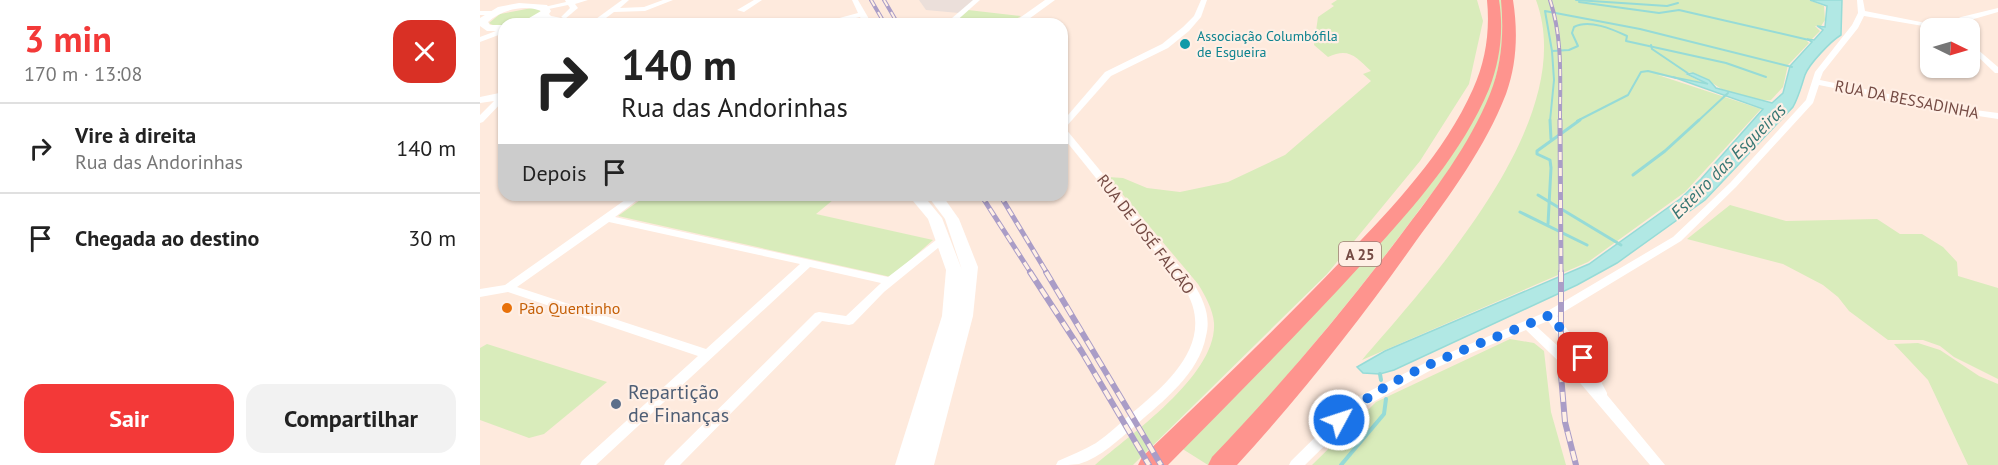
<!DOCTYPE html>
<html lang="pt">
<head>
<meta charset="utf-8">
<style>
	:root { --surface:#fff; --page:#f2f2f2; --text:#222; --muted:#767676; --line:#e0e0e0; --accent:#f33938 }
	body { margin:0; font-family:"PT Sans",sans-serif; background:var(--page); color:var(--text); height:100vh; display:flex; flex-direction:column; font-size:22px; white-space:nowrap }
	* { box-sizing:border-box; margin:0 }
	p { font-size:20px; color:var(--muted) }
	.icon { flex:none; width:33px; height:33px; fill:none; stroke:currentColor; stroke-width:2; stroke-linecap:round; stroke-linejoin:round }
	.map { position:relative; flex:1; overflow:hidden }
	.sheet { display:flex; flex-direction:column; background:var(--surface); width:480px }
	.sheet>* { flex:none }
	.top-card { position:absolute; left:18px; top:18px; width:570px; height:183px; border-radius:18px; box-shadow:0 2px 4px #0004; background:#fff; color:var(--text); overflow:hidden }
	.needle { width:39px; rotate:95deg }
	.fabs { position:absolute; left:1440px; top:18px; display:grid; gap:12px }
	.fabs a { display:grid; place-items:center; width:60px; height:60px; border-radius:12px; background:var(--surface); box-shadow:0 2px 4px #0004; font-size:30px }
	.pin { position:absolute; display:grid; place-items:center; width:51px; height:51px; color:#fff; margin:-26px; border-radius:12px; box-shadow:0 3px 9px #0006 }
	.me { position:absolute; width:66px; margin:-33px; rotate:50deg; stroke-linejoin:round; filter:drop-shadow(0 0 4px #0008) }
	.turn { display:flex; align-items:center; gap:21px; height:126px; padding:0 24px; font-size:27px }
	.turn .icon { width:78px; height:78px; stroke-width:2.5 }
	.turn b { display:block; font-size:42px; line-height:51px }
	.then { display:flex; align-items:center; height:57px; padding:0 24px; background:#0003; gap:12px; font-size:22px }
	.round { display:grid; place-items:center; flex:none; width:63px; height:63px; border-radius:18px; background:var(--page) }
	.summary { display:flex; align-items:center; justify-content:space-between; height:102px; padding:0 24px }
	h1 { font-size:36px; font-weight:800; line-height:45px; color:var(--accent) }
	.button { display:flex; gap:12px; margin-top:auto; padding:12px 24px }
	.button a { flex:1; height:69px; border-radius:18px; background:var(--accent); color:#fff; font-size:24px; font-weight:800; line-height:69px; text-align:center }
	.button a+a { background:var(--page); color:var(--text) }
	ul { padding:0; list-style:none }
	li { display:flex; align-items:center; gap:18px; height:90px; padding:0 24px; border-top:2px solid var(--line) }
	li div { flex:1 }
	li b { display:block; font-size:22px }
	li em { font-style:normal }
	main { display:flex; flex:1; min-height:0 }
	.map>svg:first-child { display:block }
</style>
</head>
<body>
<main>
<section class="sheet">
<div class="summary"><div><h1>3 min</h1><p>170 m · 13:08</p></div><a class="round" style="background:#d93025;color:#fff"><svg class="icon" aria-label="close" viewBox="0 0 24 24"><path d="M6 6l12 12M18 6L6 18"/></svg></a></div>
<ul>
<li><svg class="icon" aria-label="right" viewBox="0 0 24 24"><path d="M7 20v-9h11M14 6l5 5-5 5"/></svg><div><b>Vire à direita</b><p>Rua das Andorinhas</p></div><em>140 m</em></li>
<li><svg class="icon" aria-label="arrive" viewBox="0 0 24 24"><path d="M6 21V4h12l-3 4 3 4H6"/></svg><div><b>Chegada ao destino</b></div><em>30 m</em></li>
</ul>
<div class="button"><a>Sair</a><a>Compartilhar</a></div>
</section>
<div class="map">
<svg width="1518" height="465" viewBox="0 0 1518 465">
	<rect width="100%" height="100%" fill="#feeadd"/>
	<!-- industrial -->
	<path fill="#ebdfda" d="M 439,0 L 495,0 L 479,13 L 446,10 Z"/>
	<!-- green -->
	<g fill="#d9ecbb">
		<path d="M 857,0 L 997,0 L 1003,21 L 989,84 L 940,161 L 847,274 L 653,465 L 615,465 C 652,433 737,375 734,323 C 733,310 725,295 718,284 L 628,177 L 643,178 L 667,188 L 700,192 L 748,182 L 805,155 L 891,81 L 883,74 L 891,71 C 876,57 869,47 848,57 L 834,45 L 838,17 L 854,6 L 851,4 Z"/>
		<path d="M 1018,0 L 1022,0 C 1024,29 1023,52 1015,81 C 1001,131 965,176 934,217 C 870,304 800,385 728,465 L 701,448 L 993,119 Z"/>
		<path d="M 1056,0 L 1329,0 L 1344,6 L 1345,20 L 1341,26 L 1335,26 L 1340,31 L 1332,39 L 1325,39 L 1329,43 L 1308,65 L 1303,87 L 1291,100 C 1282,102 1249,93 1240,88 C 1228,81 1221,73 1206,72 L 1205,74 L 1222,82 L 1178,75 L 1281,109 L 1205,192 L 1108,262 L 882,360 C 953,277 1100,119 1056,0 Z"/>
		<path d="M 52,8 L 60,10 L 61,13 C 46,20 22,32 9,23 L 20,14 Z"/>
		<path d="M 488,10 L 541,16 L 528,24 L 471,24 Z"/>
		<path d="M 167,195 L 359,195 L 336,214 L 453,240 L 411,277 L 138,216 Z"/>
		<path d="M 1250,205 L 1306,221 L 1397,219 L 1420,234 L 1442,234 L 1463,247 L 1477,262 L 1478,276 L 1518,288 L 1518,379 L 1474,357 L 1460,346 L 1443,340 L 1408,340 L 1369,311 L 1358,297 L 1343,285 L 1303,264 L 1207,239 Z"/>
		<path d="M 1030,339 L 1054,343 L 1064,351 L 1071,412 L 1086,465 L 832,465 L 896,402 Z"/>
		<path d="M 1438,343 L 1460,350 L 1499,376 L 1518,384 L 1518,465 L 1488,465 L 1448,380 L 1414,344 Z"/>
		<path d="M 7,344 L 127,382 L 64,434 L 49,438 L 0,420 L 0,348 Z"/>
	</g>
	<!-- water -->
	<path fill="#b1e8e4" stroke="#96dbd7" stroke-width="1.5" d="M 1330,0 L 1362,0 L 1361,35 C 1351,41 1329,64 1325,75 C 1321,87 1319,96 1313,107 L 1225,200 L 1137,263 L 1097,285 L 914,370 L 900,374 L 883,373 L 877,367 L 905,351 L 1109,264 L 1200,199 L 1221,179 L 1283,109 L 1193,77 L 1228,84 L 1207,74 L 1213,73 L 1229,80 L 1236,88 L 1292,103 L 1303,93 L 1310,66 L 1332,42 L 1327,39 L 1334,40 L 1343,30 L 1337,26 L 1345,27 L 1347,6 Z"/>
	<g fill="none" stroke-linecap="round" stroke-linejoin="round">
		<!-- stream-far2 -->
		<g stroke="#96dbd7" stroke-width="2">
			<path d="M 1096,0 L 1187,6 L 1198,3"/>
			<path d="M 1099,2 L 1179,13 L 1199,10 L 1329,40"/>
			<path d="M 1171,45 L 1172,49 L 1209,74"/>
			<path d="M 1072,51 L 1065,11 L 1160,29 L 1312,67"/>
			<path d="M 1070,121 L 1074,80 L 1072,51 L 1089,50 L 1098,46 L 1092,33 L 1094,27 C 1109,19 1132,29 1147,36 L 1146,41 L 1246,63 L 1286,77"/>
			<path d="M 1097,121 L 1148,95 L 1161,72 L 1168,71 L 1196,78"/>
			<path d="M 1218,121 L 1248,93"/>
		</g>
		<!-- stream-far1 -->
		<g stroke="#96dbd7" stroke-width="3">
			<path d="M 1070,120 L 1071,139"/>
			<path d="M 1153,175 L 1185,151 L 1219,120"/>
			<path d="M 1058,195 L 1141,245"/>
			<path d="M 1040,212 L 1107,245"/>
			<path d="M 1068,224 L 1071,168 L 1070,160 L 1057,154 L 1057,151 L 1100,120"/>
		</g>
		<!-- stream -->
		<g stroke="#96dbd7" stroke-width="4">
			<path d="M 900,374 L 901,380"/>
			<path d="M 861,465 L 904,414 L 906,399"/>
		</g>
		<!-- minor -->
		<g fill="#fff" fill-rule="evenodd">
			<path d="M 85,0 L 108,0 L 95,4 L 98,8 L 85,19 L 81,17 L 90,8 L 88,5 L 64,10 L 60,8 L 86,2 Z"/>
			<path d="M 142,0 L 149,0 L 140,8 L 164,7 L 183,0 L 193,0 L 165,11 L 134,12 L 118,24 L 109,24 Z"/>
			<path d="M 274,0 L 282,0 L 264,12 L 257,10 Z"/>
			<path d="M 372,0 L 378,0 L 392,24 L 384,24 L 380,17 L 350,24 L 337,24 L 378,13 Z"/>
			<path d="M 493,0 L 500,0 L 473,24 L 465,24 Z"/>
			<path d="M 721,0 L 727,0 L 721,17 L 709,31 L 688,48 L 631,76 L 585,128 L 714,284 C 724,301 731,317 726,336 C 719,374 683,401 656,425 C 638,440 622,457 599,464 C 592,465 583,465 576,465 L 578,461 C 591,455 604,450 616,443 C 629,434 640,423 652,413 C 691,381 738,339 703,286 L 582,136 L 582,122 L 625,72 L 682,44 L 703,27 L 714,16 Z"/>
			<path d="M 1377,0 L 1383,0 L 1385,11 L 1461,26 L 1481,17 L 1518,8 L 1518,12 L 1487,21 L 1467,28 L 1455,28 L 1384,16 L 1378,28 L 1343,72 L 1340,80 L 1472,107 L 1518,113 L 1518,119 L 1472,112 L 1339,85 L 1333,103 L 1256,187 L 1201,241 L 1077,316 L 1107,355 L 1127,393 L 1127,395 L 1185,465 L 1170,465 L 1095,377 L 1046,330 L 953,369 L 884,407 L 825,465 L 809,465 L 811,461 L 874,399 L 945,363 L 1066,312 L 1193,237 L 1250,183 L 1326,100 L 1335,72 L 1372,25 L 1378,13 ZM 1068,321 L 1102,368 L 1056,326 Z"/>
			<path d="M 0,11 L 16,11 L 20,13 L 16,15 L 0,15 Z"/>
			<path d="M 24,28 L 24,33 L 0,42 L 0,37 Z"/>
			<path d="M 1490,43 L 1518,67 L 1518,73 L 1515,73 L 1490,49 Z"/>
			<path d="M 24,92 L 24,100 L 3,122 L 0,123 L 0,115 L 14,101 L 0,103 L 0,97 Z"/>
			<path d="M 152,195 L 164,195 L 135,217 L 408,277 L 460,237 L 468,237 L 469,239 L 404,292 L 373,324 L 369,325 L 342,321 L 200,465 L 184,465 L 186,461 L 335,313 L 339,312 L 366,316 L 401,283 L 330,267 L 116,465 L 100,465 L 102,461 L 218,356 L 28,292 L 0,297 L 0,289 L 25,285 ZM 129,222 L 320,264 L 226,349 L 37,287 Z"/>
		</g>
		<!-- tertiary -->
		<path fill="#fff" fill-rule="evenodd" d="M 565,0 L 575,0 L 542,24 L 531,24 Z"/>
		<!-- secondary -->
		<g fill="#fff" fill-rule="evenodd">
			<path d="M 39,3 L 67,5 L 71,11 L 69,14 L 71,16 L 97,21 L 102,24 L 79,24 L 62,19 L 52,24 L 39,24 L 61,11 C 45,4 21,10 8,22 L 10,25 L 24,25 L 24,31 L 7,31 L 0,26 L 0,18 L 18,7 Z"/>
			<path d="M 428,195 L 443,195 L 462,218 L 482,270 L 465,219 L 447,195 L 462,195 L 479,219 L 498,267 L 493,316 L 454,465 L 415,465 L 462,316 L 466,270 L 448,219 Z"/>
		</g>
		<!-- motorway -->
		<g fill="#fe948e" fill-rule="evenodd">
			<path d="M 1007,0 L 1019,0 C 1024,30 1020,61 1009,89 C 981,156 929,212 881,265 C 818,334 753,399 688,465 L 658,465 L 662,457 C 730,392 798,327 863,259 C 912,208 964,154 993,89 C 1006,61 1010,30 1007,0 Z"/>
			<path d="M 1021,0 L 1033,0 C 1038,31 1037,64 1026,94 C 1005,148 970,195 936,241 C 881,319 822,394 757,465 L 728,465 L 732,457 C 799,387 862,313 920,236 C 954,191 989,146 1010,94 C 1022,64 1024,32 1021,0 Z"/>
		</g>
		<!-- rail-far2 casing -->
		<g stroke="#aa9dc7" stroke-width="4">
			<g id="rail-far2">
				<path d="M 391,0 L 405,24"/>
				<path d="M 404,0 L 418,24"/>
				<path d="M 1070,0 C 1083,39 1080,80 1080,121"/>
			</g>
		</g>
		<!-- rail-far1 casing -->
		<g stroke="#aa9dc7" stroke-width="5">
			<g id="rail-far1">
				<path d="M 1080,120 L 1081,273"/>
				<path d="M 501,195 L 551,273"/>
				<path d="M 520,195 L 567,273"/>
			</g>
		</g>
		<!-- rail casing -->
		<g stroke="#aa9dc7" stroke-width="6">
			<g id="rail">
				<path d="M 550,272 L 602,352 L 669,465"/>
				<path d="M 566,272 L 681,465"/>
				<path d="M 1081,272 L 1081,375 L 1085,422 L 1096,465"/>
			</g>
		</g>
		<!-- rail-far2 -->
		<use href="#rail-far2" stroke="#ffefe5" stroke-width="2" stroke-dasharray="7" stroke-linecap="butt"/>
		<!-- rail-far1 -->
		<use href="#rail-far1" stroke="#ffefe5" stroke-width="3" stroke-dasharray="8" stroke-linecap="butt"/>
		<!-- rail -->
		<use href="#rail" stroke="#ffefe5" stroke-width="4" stroke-dasharray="10" stroke-linecap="butt"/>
	</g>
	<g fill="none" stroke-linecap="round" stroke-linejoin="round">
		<!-- route -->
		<path stroke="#1a73e8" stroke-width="10" stroke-dasharray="0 18" d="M 859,420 C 915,370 1001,345 1070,315 L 1103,358"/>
	</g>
	<!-- markers -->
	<circle fill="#0f9aa8" stroke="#ffefe5" stroke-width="2" cx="705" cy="44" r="6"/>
	<circle fill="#e8710a" stroke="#ffefe5" stroke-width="2" cx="27" cy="308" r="6"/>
	<circle fill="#5c6f8a" stroke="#ffefe5" stroke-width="2" cx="136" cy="404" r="6"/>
	<g text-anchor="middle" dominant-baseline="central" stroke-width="4.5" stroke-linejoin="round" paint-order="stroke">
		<!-- far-culture labels -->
		<g font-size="14" fill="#0d838f" stroke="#ffefe5" text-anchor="start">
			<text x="717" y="36">Associação Columbófila<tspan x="717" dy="16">de Esgueira</tspan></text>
		</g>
		<!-- shield labels -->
		<rect fill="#ffefe5" stroke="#9e7c74" stroke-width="1.5" x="859" y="242" width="42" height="24" rx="4.5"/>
		<g font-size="15" font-weight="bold" fill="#754b44">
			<text x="880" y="254">A 25</text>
		</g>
		<!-- street labels -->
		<g font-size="16" fill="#754b44" stroke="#ffefe5">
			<text transform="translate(1427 99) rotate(11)">RUA DA BESSADINHA</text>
			<text transform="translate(666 234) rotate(52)">RUA DE JOSÉ FALCÃO</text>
		</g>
		<!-- food labels -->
		<g font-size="16" fill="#c56008" stroke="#ffefe5" text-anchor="start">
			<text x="39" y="308">Pão Quentinho</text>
		</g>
		<!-- water labels -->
		<g font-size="18" font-style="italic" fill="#357572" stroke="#ffefe5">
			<text transform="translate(1248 161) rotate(-45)">Esteiro das Esgueiras</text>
		</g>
		<!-- near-service labels -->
		<g font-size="20" fill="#4e5e75" stroke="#ffefe5" text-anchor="start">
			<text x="148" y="392">Repartição<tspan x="148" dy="23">de Finanças</tspan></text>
		</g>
	</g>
</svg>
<div class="fabs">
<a><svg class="needle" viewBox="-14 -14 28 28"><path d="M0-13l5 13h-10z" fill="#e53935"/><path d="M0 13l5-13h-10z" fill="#767676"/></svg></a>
</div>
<div class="pin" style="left:1103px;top:358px;background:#d93025"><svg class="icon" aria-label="arrive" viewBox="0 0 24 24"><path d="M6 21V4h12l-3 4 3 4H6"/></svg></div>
<svg class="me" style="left:859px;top:420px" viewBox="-20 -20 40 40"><circle r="17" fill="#1a73e8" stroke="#fff" stroke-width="3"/><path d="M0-11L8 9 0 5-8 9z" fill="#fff"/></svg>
<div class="top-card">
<div class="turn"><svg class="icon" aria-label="right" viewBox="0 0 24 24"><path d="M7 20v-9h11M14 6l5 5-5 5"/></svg><div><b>140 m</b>Rua das Andorinhas</div></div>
<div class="then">Depois<svg class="icon" aria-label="arrive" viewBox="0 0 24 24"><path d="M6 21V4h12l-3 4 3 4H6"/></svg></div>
</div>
</div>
</main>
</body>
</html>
